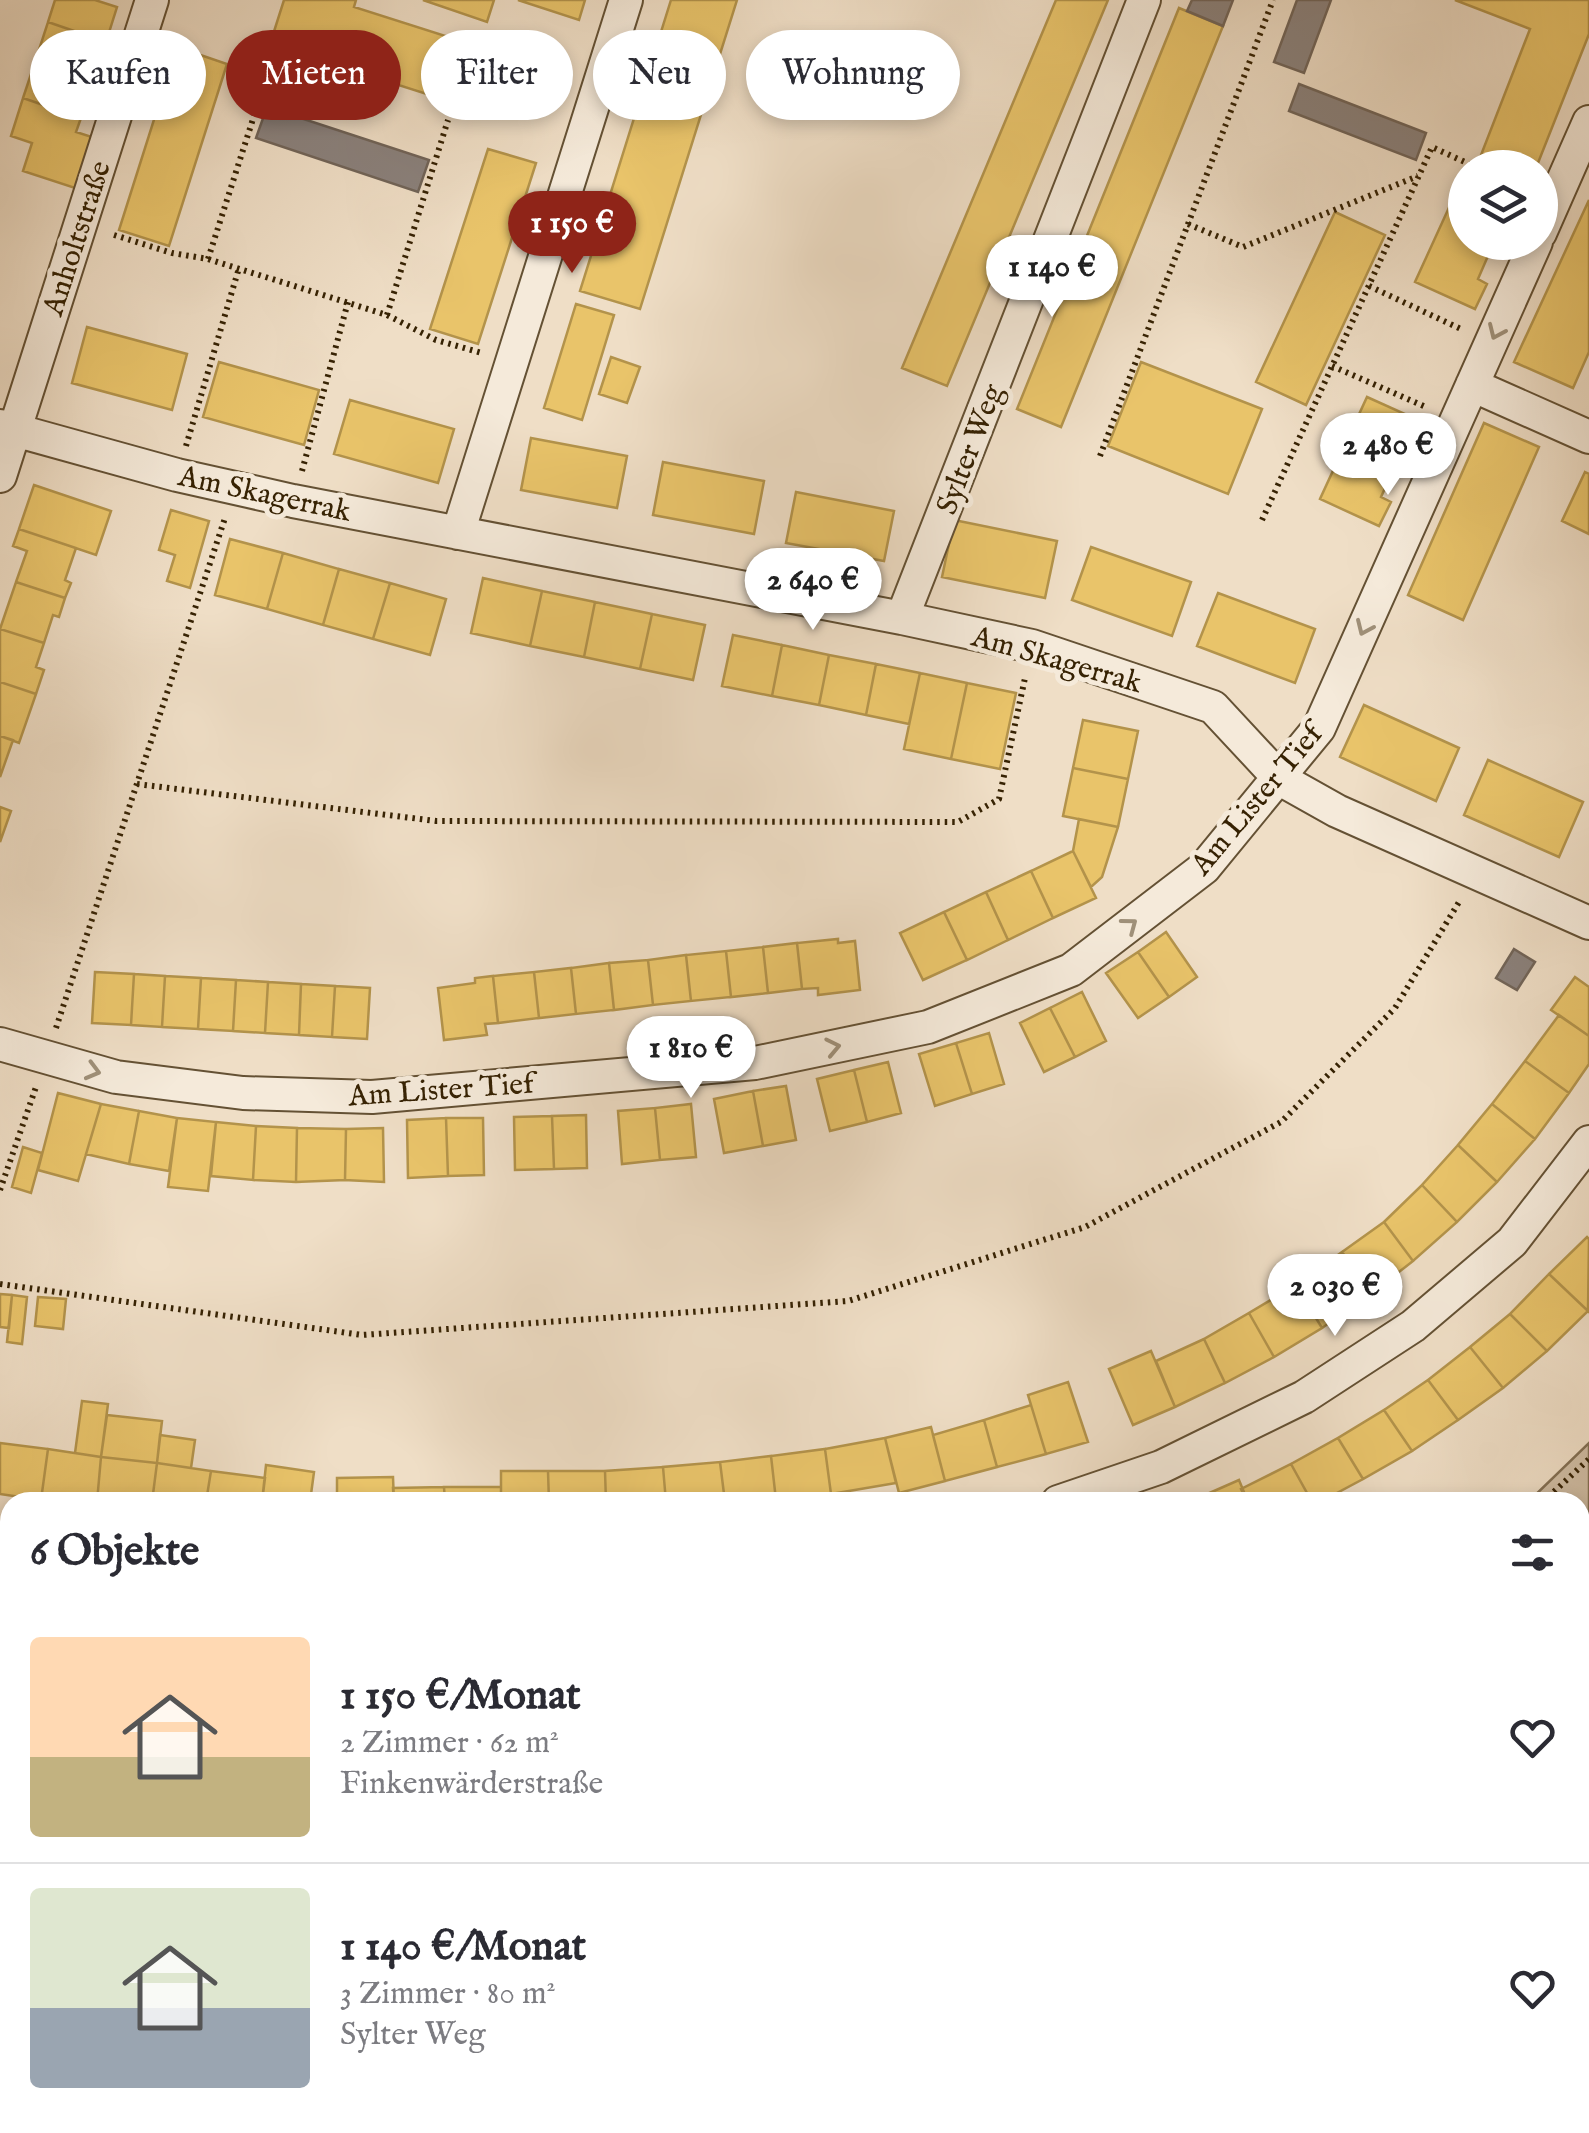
<!DOCTYPE html>
<html lang="de">
<head>
<meta charset="utf-8">
<style>
  body { margin:0; font-family:"IM FELL English",serif; background:#f2f2f3; color:#2b2b33; height:100vh; display:flex; flex-direction:column; font-size:38px; white-space:nowrap }
  * { box-sizing:border-box; margin:0 }
  p { font-size:32px; color:#7c7c81 }
  .icon { flex:none; width:55px; height:55px; fill:none; stroke:currentColor; stroke-width:2; stroke-linecap:round; stroke-linejoin:round }
  .map { position:relative; flex:1; overflow:hidden }
  .panel { position:absolute; left:0px; top:1492px; width:1590px; height:642px; display:flex; flex-direction:column; background:#fff; border-radius:30px 30px 0 0; box-shadow:0 5px 15px #0003 }
  .panel>* { flex:none }
  .top-card { position:absolute; left:30px; top:30px; width:1000px; height:90px; display:flex; gap:20px }
  .buttons { position:absolute; left:1448px; top:150px; display:grid; gap:20px }
  .buttons a { display:grid; place-items:center; width:110px; height:110px; border-radius:50%; background:#fff; box-shadow:0 5px 15px #0003; font-size:50px }
  .price { position:absolute; translate:-50% -85px; padding:0 22px; border-radius:35px; background:#fff; color:#222; font-size:32px; line-height:65px; filter:drop-shadow(0 2px 5px #0008) }
  .price::after { content:''; position:absolute; left:50%; top:60px; width:30px; height:22px; margin-left:-15px; background:inherit; clip-path:polygon(0 0,100% 0,50% 100%) }
  .price.on { background:#8f2418; color:#fff }
  ul { padding:0; list-style:none }
  li { display:flex; align-items:center; gap:30px; height:250px; padding:0 30px }
  li+li { border-top:2px solid #e1e1e2 }
  li span { display:grid; place-items:center; flex:none; width:280px; height:200px; border-radius:10px; color:#555 }
  li>.icon { margin-inline-start:auto }
  span .icon { width:120px; height:120px; fill:#fffc; stroke-width:1 }
  li b { font-size:42px }
  h2 { display:flex; justify-content:space-between; align-items:center; height:120px; padding:0 30px; font-size:42px }
  .pill { padding:0 35px; border-radius:45px; background:#fff; box-shadow:0 5px 15px #0003; font-size:35px; line-height:90px }
  .pill.on { background:#8f2418; color:#fff }
  .map>svg:first-child { display:block }
</style>
</head>
<body>
<div class="map">
<svg width="1589" height="2133" viewBox="0 0 1589 2133">
  <rect width="100%" height="100%" fill="#efdec6"/>
  <filter id="stains"><feTurbulence type="fractalNoise" baseFrequency=".002" numOctaves="4"/><feColorMatrix values="0 0 0 0 .2 0 0 0 0 .09 0 0 0 0 .02 0 0 0 .5 -.17"/></filter>
  <radialGradient id="worn" r=".72"><stop offset=".6" stop-color="#630" stop-opacity="0"/><stop offset="1" stop-color="#630" stop-opacity=".3"/></radialGradient>
  <path fill="#d0bea5" stroke="#837054" stroke-width="2.5" d="M1589,1443V1749L1580,1738V1502H1528Z
    M1589,1815V1883L1580,1881V1860Z
    M0,1861L10,1864V2125H444L443,2133H0Z"/>
  <path fill="#e9c46a" stroke="#b3934b" stroke-width="2.5" d="M55,0H95L117,7L106,42L48,22Z
    M284,0H356L354,7L480,47L461,105L270,44Z
    M423,0H494L487,22Z
    M518,0H585L579,20Z
    M671,0H737L640,309L580,291Z
    M1056,0H1108L947,386L902,368Z
    M1455,0H1589V34L1536,168H1514L1481,155L1530,29Z
    M1179,8L1223,26L1061,427L1017,409Z
    M48,22L106,42L93,78L36,59Z
    M177,47L227,64L169,246L119,230Z
    M36,59L93,78L81,118L23,98Z
    M23,98L81,118L76,132L95,138L78,189L23,171L32,143L11,136Z
    M488,149L536,163L478,344L430,329Z
    M1462,179L1465,181V242H1494L1478,279L1487,284L1475,309L1415,282Z
    M1589,200V352L1573,388L1514,362Z
    M1335,212L1385,235L1306,405L1256,382Z
    M576,304L614,315L582,420L544,408Z
    M87,327L187,354L172,410L72,383Z
    M611,357L640,367L627,403L599,394Z
    M219,362L319,390L304,445L203,417Z
    M1141,362L1262,409L1228,494L1108,446Z
    M1367,397L1425,423L1413,448L1405,445L1381,497L1391,502L1379,526L1320,499Z
    M350,400L454,429L438,483L334,454Z
    M1484,423L1539,447L1463,620L1408,595Z
    M531,438L627,456L617,508L521,490Z
    M663,462L764,481L754,534L653,515Z
    M1585,472L1589,474V534L1562,521Z
    M34,485L111,511L96,555L19,529Z
    M796,492L894,511L884,561L786,543Z
    M171,510L209,521L190,588L167,581L175,555L159,550Z
    M954,520L1057,541L1045,598L942,577Z
    M19,529L76,548L65,580L71,583L65,598L16,582L27,551L13,546Z
    M230,539L283,553L267,609L215,595Z
    M1091,547L1191,582L1172,636L1072,600Z
    M283,553L339,569L323,625L267,609Z
    M339,569L390,583L373,639L323,625Z
    M483,578L542,591L530,646L471,633Z
    M16,582L65,598L59,617L53,615L44,643L0,629Z
    M390,583L446,599L430,655L373,639Z
    M542,591L595,602L584,657L530,646Z
    M1218,593L1315,629L1295,683L1197,646Z
    M595,602L652,614L640,669L584,657Z
    M652,614L705,625L693,680L640,669Z
    M0,629L44,643L36,667L44,670L36,694L0,682Z
    M733,635L782,645L772,696L722,686Z
    M782,645L829,655L819,705L772,696Z
    M829,655L876,664L866,715L819,705Z
    M876,664L920,673L909,724L866,715Z
    M920,673L967,683L951,759L904,749Z
    M0,682L36,694L19,743L0,736Z
    M967,683L1016,693L1000,769L951,759Z
    M1364,705L1459,748L1436,801L1340,757Z
    M1083,720L1138,731L1128,779L1073,768Z
    M0,736L13,740L0,777Z
    M1488,760L1583,802L1559,857L1464,815Z
    M1073,768L1128,779L1118,827L1063,816Z
    M0,807L11,811L0,842Z
    M1079,819L1118,827L1102,877L1091,887L1073,851Z
    M1073,851L1096,898L1053,918L1031,871Z
    M1031,871L1053,918L1008,940L986,892Z
    M986,892L1008,940L967,960L944,912Z
    M944,912L967,960L923,980L900,933Z
    M1166,932L1197,977L1169,997L1138,952Z
    M838,939V943L855,941L860,990L818,995V988L802,989L797,943Z
    M797,943L802,989L768,993L763,947Z
    M763,947L768,993L731,997L726,951Z
    M726,951L731,997L691,1001L686,955Z
    M1138,952L1169,997L1138,1018L1106,973Z
    M686,955L691,1001L653,1005L648,960Z
    M648,960L653,1005L614,1010L609,963Z
    M609,963L614,1010L576,1014L571,968Z
    M571,968L576,1014L539,1018L534,972Z
    M95,972L134,974L131,1025L92,1023Z
    M534,972L539,1018L498,1023L493,976Z
    M134,974L165,976L162,1027L131,1025Z
    M165,976L201,978L198,1029L162,1027Z
    M493,976L498,1023L485,1024L487,1035L444,1040L438,988L475,983V978Z
    M1575,977L1589,987V1036L1551,1010Z
    M201,978L236,980L233,1031L198,1029Z
    M236,980L268,982L265,1033L233,1031Z
    M268,982L301,984L299,1035L265,1033Z
    M301,984L335,986L332,1037L299,1035Z
    M335,986L370,988L367,1039L332,1037Z
    M1082,992L1106,1041L1075,1057L1050,1008Z
    M1050,1008L1075,1057L1044,1072L1020,1023Z
    M1559,1015L1589,1036V1064L1569,1093L1525,1061Z
    M989,1033L1004,1084L972,1094L956,1043Z
    M956,1043L972,1094L935,1106L919,1054Z
    M1525,1061L1569,1093L1535,1139L1492,1104Z
    M888,1062L901,1113L867,1122L854,1070Z
    M854,1070L867,1122L830,1131L817,1079Z
    M786,1086L796,1140L763,1146L753,1091Z
    M753,1091L763,1146L724,1153L714,1099Z
    M58,1093L101,1104L78,1181L38,1170Z
    M101,1104L139,1111L129,1164L86,1154Z
    M691,1104L696,1157L660,1160L655,1108Z
    M1492,1104L1535,1139L1497,1182L1458,1145Z
    M655,1108L660,1160L622,1164L618,1111Z
    M139,1111L177,1118L169,1171L129,1164Z
    M586,1115L587,1168L554,1169L552,1116Z
    M552,1116L554,1169L515,1170L514,1117Z
    M177,1118L216,1122L208,1191L168,1187Z
    M446,1118L448,1176L408,1178L407,1120Z
    M446,1118H483L484,1175L448,1176Z
    M216,1122L256,1126L253,1180L211,1176Z
    M256,1126L297,1128L296,1182L253,1180Z
    M297,1128L346,1129L345,1180L296,1182Z
    M383,1128L384,1182L345,1180L346,1129Z
    M1458,1145L1497,1182L1457,1222L1422,1185Z
    M23,1147L42,1153L31,1193L12,1187Z
    M1422,1185L1457,1222L1413,1261L1384,1222Z
    M1384,1222L1413,1261L1372,1293L1342,1252Z
    M1587,1237L1589,1239L1588,1311L1549,1274Z
    M1342,1252L1372,1293L1322,1328L1296,1285Z
    M1549,1274L1588,1311L1547,1351L1510,1314Z
    M1296,1285L1322,1328L1274,1357L1249,1313Z
    M0,1294L12,1295L9,1328L0,1327Z
    M12,1295L27,1297L22,1344L7,1342Z
    M38,1297L66,1299L63,1329L35,1326Z
    M1249,1313L1274,1357L1225,1383L1204,1339Z
    M1510,1314L1547,1351L1503,1388L1470,1347Z
    M1204,1339L1225,1383L1175,1407L1156,1361Z
    M1470,1347L1503,1388L1458,1420L1428,1380Z
    M1151,1351L1175,1407L1133,1425L1109,1369Z
    M1428,1380L1458,1420L1412,1451L1384,1410Z
    M1068,1382L1088,1442L1046,1454L1028,1395Z
    M82,1401L108,1404L101,1457L75,1453Z
    M1031,1405L1046,1454L997,1467L984,1420Z
    M1384,1410L1412,1451L1363,1479L1338,1438Z
    M107,1415L162,1421L157,1463L101,1457Z
    M984,1420L997,1467L945,1481L933,1435Z
    M931,1427L945,1481L899,1493L885,1438Z
    M160,1435L195,1440L191,1468L157,1463Z
    M885,1438L896,1483L831,1494L825,1449Z
    M1338,1438L1363,1479L1320,1502H1312L1291,1464Z
    M0,1443L48,1449L41,1500L0,1494Z
    M48,1449L101,1457L97,1502L41,1500Z
    M825,1449L831,1494L776,1500L771,1456Z
    M771,1456L776,1500L725,1502L720,1462Z
    M101,1457L157,1463L152,1502H97Z
    M720,1462L725,1502H666L663,1467Z
    M157,1463L211,1471L206,1502H152Z
    M1291,1464L1312,1502H1248L1241,1489Z
    M266,1465L314,1472L310,1502H262Z
    M663,1467L666,1502H606L605,1471Z
    M211,1471L265,1478L262,1502H206Z
    M501,1471H548L549,1502H501Z
    M548,1471H605L606,1502H549Z
    M393,1477L394,1502H337V1478Z
    M1239,1480L1248,1502H1189Z
    M444,1487L445,1502H394L393,1488Z
    M444,1487H501V1502H445Z
    M0,1602L10,1604V1667L0,1664Z
    M1580,2078H1589V2133H1576V2125H1580Z
    M657,2125H733L735,2133H659Z
    M813,2125H909L911,2133H815Z
    M1277,2125H1341L1344,2133H1279Z
    M1437,2125H1511V2133H1436Z"/>
  <path fill="#8a817c" stroke="#716458" stroke-width="2.5" d="M1192,0H1233L1223,26L1187,11Z
    M1297,0H1331L1304,73L1274,62Z
    M1299,84L1426,133L1416,160L1289,111Z
    M267,107L429,160L418,192L256,138Z
    M1514,949L1535,962L1517,990L1496,978Z
    M1585,1902H1589V2078H1580V1931Z
    M733,2125H753L755,2133H735Z"/>
  <g fill="none" stroke-linecap="round" stroke-linejoin="round">
    <g stroke="#645134" stroke-width="36">
      <path id="street" d="M1540,233L1589,122
        M1472,385L1589,437
        M0,426L177,475L293,501L902,618L1032,646L1213,707L1280,779L1337,811L1589,923
        M0,476L152,0
        M458,533L626,0
        M902,618L1144,0
        M0,1044L116,1077L243,1093L372,1097L755,1063L928,1027L1071,970L1204,868L1319,728L1536,242
        M1058,1502L1161,1467L1304,1397L1413,1326L1512,1242L1589,1142
        M0,1560L10,1562
        M1076,2133L1106,2125"/>
    </g>
    <path stroke="#362203" stroke-width="6" stroke-dasharray="2.5 5" stroke-linecap="butt" d="M1188,224L1243,247L1418,176
      M114,235L172,253L208,259L387,315L436,340L482,353
      M208,259L271,63
      M1369,286L1463,330
      M387,315L448,120
      M1332,366L1428,408
      M186,446L239,268
      M1100,456L1273,0
      M302,471L348,302
      M1262,520L1432,147L1478,168
      M137,784L436,821L958,822L999,799L1025,678
      M56,1028L225,518
      M0,1190L36,1087
      M0,1284L362,1335L848,1301L1085,1227L1281,1122L1395,1008L1459,902
      M1543,1502L1589,1459
      M1580,1672L1589,1665
      M0,1865L10,1869
      M0,1930L10,1933
      M0,2099L10,2103
      M55,2125L72,2133
      M473,2133V2125"/>
    <use href="#street" stroke="#f5eada" stroke-width="32"/>
  </g>
  <defs><path id="oneway-chevron" d="M-2-3.5L2.5 0L-2 3.5" fill="none" stroke-width="1.6" stroke-linecap="round" stroke-linejoin="round" transform="scale(2.5)"/></defs>
  <g stroke="#9f9079">
    <use href="#oneway-chevron" transform="translate(1496 332) rotate(114)"/>
    <use href="#oneway-chevron" transform="translate(1364 628) rotate(114)"/>
    <use href="#oneway-chevron" transform="translate(1130 925) rotate(-37)"/>
    <use href="#oneway-chevron" transform="translate(833 1047) rotate(-12)"/>
    <use href="#oneway-chevron" transform="translate(93 1071) rotate(15)"/>
  </g>
  <g text-anchor="middle" stroke-width="10" stroke-linejoin="round" paint-order="stroke">
    <g font-size="30" fill="#362203" stroke="#f5eada">
      <text transform="translate(76 238) rotate(-72)" y="10">Anholtstraße</text>
      <text transform="translate(969 449) rotate(-69)" y="10">Sylter Weg</text>
      <text transform="translate(265 493) rotate(12)" y="10">Am Skagerrak</text>
      <text transform="translate(1057 659) rotate(16)" y="10">Am Skagerrak</text>
      <text transform="translate(1256 799) rotate(-50)" y="10">Am Lister Tief</text>
      <text transform="translate(441 1089) rotate(-4)" y="10">Am Lister Tief</text>
    </g>
  </g>
  <rect width="100%" height="100%" filter="url(#stains)"/>
  <rect width="100%" height="100%" fill="url(#worn)"/>
</svg>
<div class="buttons">
<a><svg class="icon" aria-label="layers" viewBox="0 0 24 24"><path d="M12 4l9 5-9 5-9-5zM3 14l9 5 9-5"/></svg></a>
</div>
<b class="price on" style="left:572px;top:276px">1 150 €</b>
<b class="price" style="left:1052px;top:320px">1 140 €</b>
<b class="price" style="left:1388px;top:498px">2 480 €</b>
<b class="price" style="left:813px;top:633px">2 640 €</b>
<b class="price" style="left:691px;top:1101px">1 810 €</b>
<b class="price" style="left:1335px;top:1339px">2 030 €</b>
<div class="top-card">
<a class="pill">Kaufen</a>
<a class="pill on">Mieten</a>
<a class="pill">Filter</a>
<a class="pill">Neu</a>
<a class="pill">Wohnung</a>
</div>
<section class="panel">
<h2>6 Objekte<svg class="icon" aria-label="filters" viewBox="0 0 24 24"><path d="M4 7h16M4 17h16"/><circle cx="9" cy="7" r="2"/><circle cx="15" cy="17" r="2"/></svg></h2>
<ul>
<li><span style="background:linear-gradient(#ffd9b3 60%,#c2b280 0)"><svg class="icon" aria-label="home" viewBox="0 0 24 24"><path d="M3 11l9-7 9 7M6 9v11h12V9"/></svg></span><div><b>1 150 €/Monat</b><p>2 Zimmer · 62 m²</p><p>Finkenwärderstraße</p></div><svg class="icon" aria-label="heart" viewBox="0 0 24 24"><path d="M12 20l-8-8c-3-5 5-10 8-4 3-6 11-1 8 4z"/></svg></li>
<li><span style="background:linear-gradient(#dfe7d0 60%,#9aa5b1 0)"><svg class="icon" aria-label="home" viewBox="0 0 24 24"><path d="M3 11l9-7 9 7M6 9v11h12V9"/></svg></span><div><b>1 140 €/Monat</b><p>3 Zimmer · 80 m²</p><p>Sylter Weg</p></div><svg class="icon" aria-label="heart" viewBox="0 0 24 24"><path d="M12 20l-8-8c-3-5 5-10 8-4 3-6 11-1 8 4z"/></svg></li>
</ul>
</section>
</div>
</body>
</html>
